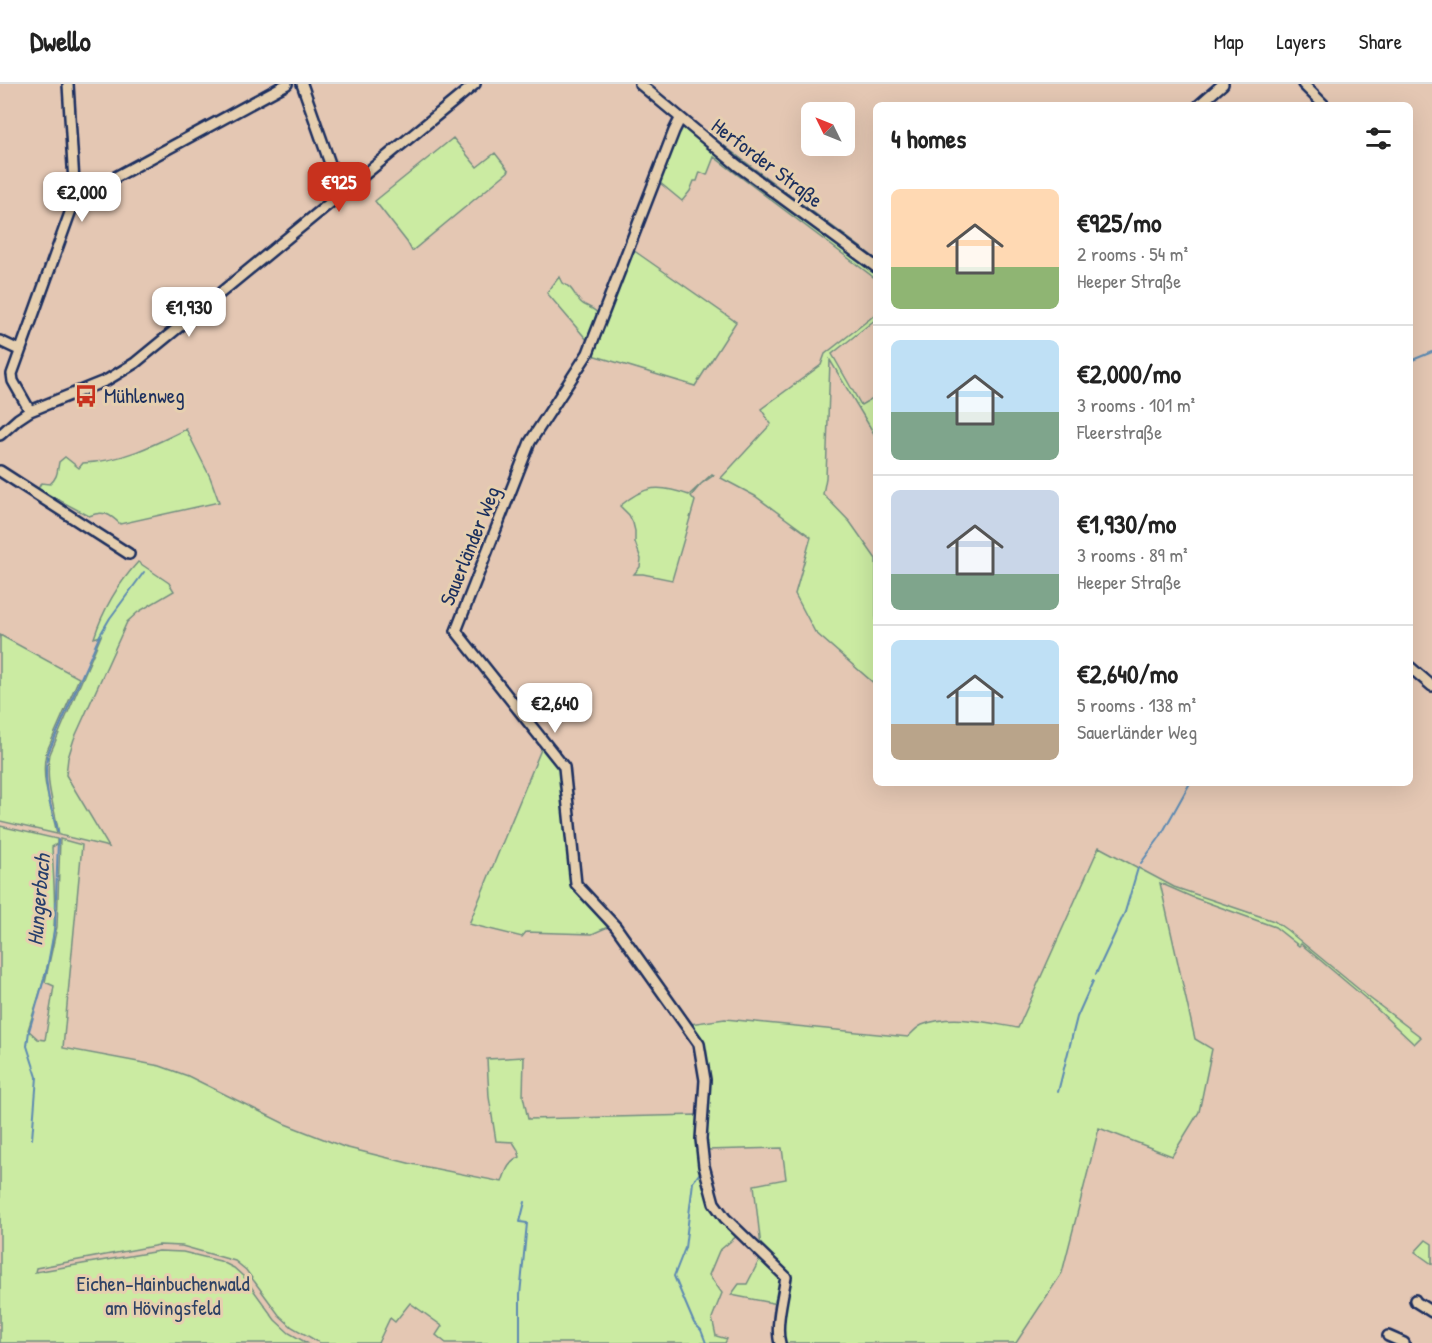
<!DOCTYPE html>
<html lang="en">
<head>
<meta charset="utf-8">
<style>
  body { margin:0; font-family:"Patrick Hand",sans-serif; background:#f6f6f6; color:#222; height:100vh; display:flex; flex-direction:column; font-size:22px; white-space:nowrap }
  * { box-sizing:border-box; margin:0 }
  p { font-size:20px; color:#767676 }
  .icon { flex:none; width:33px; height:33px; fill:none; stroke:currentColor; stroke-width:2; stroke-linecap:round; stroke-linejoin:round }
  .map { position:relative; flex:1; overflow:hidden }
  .panel { position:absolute; left:873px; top:18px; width:540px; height:684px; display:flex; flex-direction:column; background:#fff; border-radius:9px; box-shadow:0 6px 24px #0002 }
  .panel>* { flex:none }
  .needle { width:39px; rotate:313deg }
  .tools { position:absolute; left:801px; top:18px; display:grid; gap:12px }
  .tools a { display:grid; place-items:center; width:54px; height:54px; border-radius:9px; background:#fff; box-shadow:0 6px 24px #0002; font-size:30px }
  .price { position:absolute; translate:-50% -51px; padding:0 14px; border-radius:12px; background:#fff; color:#222; font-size:20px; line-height:39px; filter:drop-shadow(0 2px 3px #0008) }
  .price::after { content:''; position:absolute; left:50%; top:36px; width:18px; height:14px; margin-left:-9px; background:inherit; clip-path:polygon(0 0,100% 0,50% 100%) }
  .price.active { background:#c8321e; color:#fff }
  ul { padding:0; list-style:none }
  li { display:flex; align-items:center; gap:18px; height:150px; padding:0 18px }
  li+li { border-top:2px solid #e0e0e0 }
  li span { display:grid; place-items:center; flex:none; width:168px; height:120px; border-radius:9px; color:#555 }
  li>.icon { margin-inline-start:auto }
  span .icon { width:72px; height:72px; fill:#fffc; stroke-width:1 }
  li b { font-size:26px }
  h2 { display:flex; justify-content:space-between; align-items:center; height:72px; padding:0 18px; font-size:26px }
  header { display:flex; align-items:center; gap:36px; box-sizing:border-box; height:84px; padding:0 30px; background:#fff; border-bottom:2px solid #e0e0e0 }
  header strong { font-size:28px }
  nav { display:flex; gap:33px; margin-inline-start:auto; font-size:21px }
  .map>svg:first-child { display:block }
</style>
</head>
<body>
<header>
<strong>Dwello</strong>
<nav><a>Map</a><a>Layers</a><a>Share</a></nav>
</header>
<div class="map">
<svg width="1432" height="1259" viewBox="0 0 1432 1259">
  <rect width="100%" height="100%" fill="#e4c7b3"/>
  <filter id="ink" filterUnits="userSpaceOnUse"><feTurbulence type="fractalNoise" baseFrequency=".0167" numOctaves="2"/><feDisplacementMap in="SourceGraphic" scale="12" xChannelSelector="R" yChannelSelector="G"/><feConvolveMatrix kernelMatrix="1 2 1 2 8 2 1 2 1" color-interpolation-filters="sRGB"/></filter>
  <g filter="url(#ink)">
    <path fill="#cbeba2" stroke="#738d80" stroke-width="1.5" d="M687,37L698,41C756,88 817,130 876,175V179L779,108Z
      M681,44H685L739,87L876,188V195L714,73L707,91L700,88L697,97H694L690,107L682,117L659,98Z
      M453,54L477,83L495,69L509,87L412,167L407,158L375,117Z
      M633,166L736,238L695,302L592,271Z
      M559,193L562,199C574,203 574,213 583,220C590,224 594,224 599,231L588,257L547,209Z
      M876,230V235L832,270L861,321L876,312V353L830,276L826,394L823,410L850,438L876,475V601L815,548L795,510L811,453L755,412L721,394L771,340L761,325L821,281L825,270Z
      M186,345L210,393L219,418L120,440C110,430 103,426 89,432L38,405L41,399L50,400C58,393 57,388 59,378L65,373L79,384L83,379C120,378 154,361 186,345Z
      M712,390L714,391L701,400L691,412L695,417L672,496L643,490H634L640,483L641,475L635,458V447L633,439L629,431L620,422C645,401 659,400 689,411Z
      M138,478L169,499L174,507L138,528L127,538L74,655L68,674L66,691L109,763L59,751C55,723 44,699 50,670L101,552L94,554C103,526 119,499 138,478Z
      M0,551L79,594L46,669C40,697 52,723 57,750L0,737Z
      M542,663L560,684L572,800L575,807L608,843L592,850L526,848L522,853L469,840Z
      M0,742L57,755V760L52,763C53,789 56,815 54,842C52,877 38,913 28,946L38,955L45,956L54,902L45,898L57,843L60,755L82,761L63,964L160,982L188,992L285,1040L344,1063L412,1080L502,1098C506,1087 508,1078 520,1073L518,1066L513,1058L496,1057L489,1013L487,975L524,973L523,1012L528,1035L697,1031L696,1060L709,1121L738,1151L719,1167L709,1191L722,1209L712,1234L716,1252L727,1255L725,1259H446L436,1251L442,1242L410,1219L395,1238L390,1234L378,1259H320L292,1243L279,1231L246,1186L235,1177L182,1162L159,1161L36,1184L35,1188L159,1167L183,1168L220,1177L234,1184L244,1193L275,1236L289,1249L307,1259H0Z
      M1099,763L1174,803L1274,837L1287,846L1367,912L1421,953L1414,960L1364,913L1301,860L1299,862L1275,843L1192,813L1160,799L1195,955L1212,965L1199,1028L1172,1072L1099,1044L1062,1189L1016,1259H784C777,1238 789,1212 791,1191L761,1163L754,1101L786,1095L782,1064L706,1066L709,1004L705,970L689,940L725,935L908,953C912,949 917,943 922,941C952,929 988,939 1018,944Z
      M1426,1156L1432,1160V1180L1415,1168Z
      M761,1173C780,1193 784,1191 778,1220L731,1211L739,1200H747Z"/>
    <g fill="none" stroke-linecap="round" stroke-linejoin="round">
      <path stroke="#5d8ab2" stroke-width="2" d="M1410,277L1432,268
        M58,747C50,722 42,696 48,669L100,551L110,534L144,488
        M1141,779L1160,753L1190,699
        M1096,890L1125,828L1138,784
        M1058,1008L1077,933L1093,897
        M32,1055L37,993L27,962L29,947L47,885L55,842L58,756
        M699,1090L693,1098L685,1164L674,1192L694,1239L701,1246L706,1259
        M520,1259V1211L527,1139L520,1138L525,1118"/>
      <g stroke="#1b2f5e" stroke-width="14">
        <path id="minor" d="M302,0L333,88L344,107
          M640,0L737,81L876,183
          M1303,0L1324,21
          M1199,21L1223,0
          M680,35L674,47L588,269L530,358L456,547L564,683L576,800L616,843L699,960L705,996L701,1055L704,1082L714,1119L725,1134L786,1193C783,1211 775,1243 780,1259
          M75,115L287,0
          M0,257L19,266
          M30,327L13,297L12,290L75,115L68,0
          M0,351L18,335L30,327L107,296L135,279L475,0
          M0,387L129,470
          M1410,583L1432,602
          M1415,1216L1416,1218L1432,1228
          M1388,1252L1404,1259"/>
      </g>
      <use href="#minor" stroke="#e6cfaf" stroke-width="9"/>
    </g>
  </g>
  <defs>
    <g id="bus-bare" transform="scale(1.8)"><path d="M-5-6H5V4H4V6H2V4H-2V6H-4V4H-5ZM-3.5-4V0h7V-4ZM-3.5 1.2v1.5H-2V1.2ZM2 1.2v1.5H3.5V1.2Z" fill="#c8321e" stroke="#e6cfaf" stroke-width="2.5" paint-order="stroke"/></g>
  </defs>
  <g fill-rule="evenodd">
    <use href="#bus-bare" x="86" y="312"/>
  </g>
  <g text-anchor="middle" stroke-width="6" stroke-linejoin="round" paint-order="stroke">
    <g font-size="21" fill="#1b2f5e" stroke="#e6cfaf">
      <text transform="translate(767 79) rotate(37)" y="7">Herforder Straße</text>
      <text transform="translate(470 462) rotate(-68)" y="7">Sauerländer Weg</text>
    </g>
    <g font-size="21" fill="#1b2f5e" stroke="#e6cfaf" text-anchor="start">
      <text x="104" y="319">Mühlenweg</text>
    </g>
    <g font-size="21" fill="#2d4265" stroke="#e6cfaf">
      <text x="163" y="1207">Eichen-Hainbuchenwald<tspan x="163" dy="24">am Hövingsfeld</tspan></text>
    </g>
    <g font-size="22" font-style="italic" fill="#263e6c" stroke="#e6cfaf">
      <text transform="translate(38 816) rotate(-85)" y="8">Hungerbach</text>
    </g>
  </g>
</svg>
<div class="tools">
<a><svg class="needle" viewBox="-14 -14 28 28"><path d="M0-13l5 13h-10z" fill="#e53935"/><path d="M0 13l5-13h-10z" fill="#767676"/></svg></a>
</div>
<b class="price active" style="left:339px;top:129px">€925</b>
<b class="price" style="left:82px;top:139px">€2,000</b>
<b class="price" style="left:189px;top:254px">€1,930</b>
<b class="price" style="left:555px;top:650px">€2,640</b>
<section class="panel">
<h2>4 homes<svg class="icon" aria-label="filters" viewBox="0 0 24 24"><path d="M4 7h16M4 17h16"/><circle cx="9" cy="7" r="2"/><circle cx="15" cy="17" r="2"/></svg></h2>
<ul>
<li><span style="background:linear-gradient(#ffd9b3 65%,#8fb573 0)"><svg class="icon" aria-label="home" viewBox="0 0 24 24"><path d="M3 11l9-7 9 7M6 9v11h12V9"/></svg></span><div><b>€925/mo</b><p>2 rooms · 54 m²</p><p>Heeper Straße</p></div></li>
<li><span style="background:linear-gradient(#bfe0f5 60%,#7fa58c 0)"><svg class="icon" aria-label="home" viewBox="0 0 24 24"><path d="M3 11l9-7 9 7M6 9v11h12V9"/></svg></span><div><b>€2,000/mo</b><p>3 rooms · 101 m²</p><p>Fleerstraße</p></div></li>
<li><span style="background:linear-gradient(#c9d6e8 70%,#7fa58c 0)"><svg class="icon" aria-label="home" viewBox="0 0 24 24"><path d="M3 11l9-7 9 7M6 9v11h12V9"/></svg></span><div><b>€1,930/mo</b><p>3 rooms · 89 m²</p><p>Heeper Straße</p></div></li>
<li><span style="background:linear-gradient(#bfe0f5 70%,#b9a48a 0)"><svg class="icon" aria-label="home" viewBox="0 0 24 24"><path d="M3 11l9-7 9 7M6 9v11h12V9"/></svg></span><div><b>€2,640/mo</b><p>5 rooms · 138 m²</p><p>Sauerländer Weg</p></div></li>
</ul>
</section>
</div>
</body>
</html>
